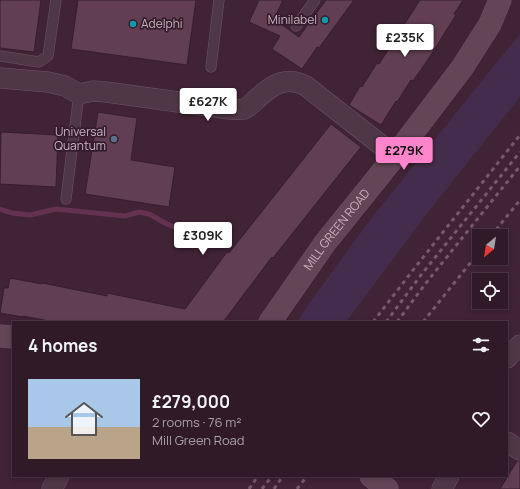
<!DOCTYPE html>
<html lang="en">
<head>
<meta charset="utf-8">
<style>
  body { margin:0; font-family:Manrope,sans-serif; background:#382330; color:#f1f3f6; height:100vh; display:flex; flex-direction:column; font-size:15px; white-space:nowrap }
  * { box-sizing:border-box; margin:0 }
  p { font-size:13px; color:#a8a1a8 }
  .icon { flex:none; width:22px; height:22px; fill:none; stroke:currentColor; stroke-width:2; stroke-linecap:round; stroke-linejoin:round }
  .map { position:relative; flex:1; overflow:hidden }
  .details { position:absolute; left:12px; top:321px; width:496px; height:156px; display:flex; flex-direction:column; background:#301a28; border-radius:0px; box-shadow:0 2px 6px #0003,0 0 0 1px #4b3845 }
  .details>* { flex:none }
  .needle { width:26px; rotate:210deg }
  .controls { position:absolute; left:472px; top:229px; display:grid; gap:8px }
  .controls a { display:grid; place-items:center; width:36px; height:36px; border-radius:0px; background:#301a28; box-shadow:0 2px 6px #0003,0 0 0 1px #4b3845; font-size:20px }
  .price { position:absolute; translate:-50% -34px; padding:0 9px; border-radius:4px; background:#fff; color:#222; font-size:13px; line-height:26px; filter:drop-shadow(0 1px 2px #0008) }
  .price::after { content:''; position:absolute; left:50%; top:24px; width:12px; height:9px; margin-left:-6px; background:inherit; clip-path:polygon(0 0,100% 0,50% 100%) }
  .price.active { background:#ff84cb; color:#111 }
  ul { padding:0; list-style:none }
  li { display:flex; align-items:center; gap:12px; height:100px; padding:0 16px }
  li span { display:grid; place-items:center; flex:none; width:112px; height:80px; border-radius:0px; color:#555 }
  li>.icon { margin-inline-start:auto }
  span .icon { width:48px; height:48px; fill:#fffc; stroke-width:1 }
  li b { font-size:17px }
  h2 { display:flex; justify-content:space-between; align-items:center; height:48px; padding:0 16px; font-size:17px }
  .map>svg:first-child { display:block }
</style>
</head>
<body>
<div class="map">
<svg width="520" height="489" viewBox="0 0 520 489">
  <rect width="100%" height="100%" fill="#402335"/>
  <path fill="#442d4c" d="M520,35V97L429,211L346,322H297L310,302L370,220L514,41Z"/>
  <g fill="none" stroke-linecap="round" stroke-linejoin="round">
    <path stroke="#643250" stroke-width="5" d="M0,209L12,213L30,215L56,209L125,216L139,212L149,214L167,224L204,239"/>
  </g>
  <path fill="#613e53" stroke="#371e2d" d="M0,0H41L34,52L0,48Z
    M78,0H196L187,65L71,49Z
    M259,0H283L274,19L299,37L326,0H354L319,48L317,47L302,69L272,49L280,36L249,22Z
    M420,0H463L454,14L456,15L429,58L413,81L411,80L397,102L396,101L381,125L349,105L360,86L362,87L377,63L379,64Z
    M98,112L137,118L131,160L175,167L169,207L85,194Z
    M331,124L361,147L273,258L272,257L223,322H54L23,316V317L0,313L4,288H8L10,278L42,284V283L107,296V293L185,309L227,252L229,253Z
    M1,132L58,135L56,187L0,184Z
    M517,461H520V489H500Z"/>
  <g fill="none" stroke-linecap="round" stroke-linejoin="round">
    <g stroke="#6e5564" stroke-width="11">
      <path id="lane" d="M296,26L315,0
        M0,56L39,62L48,56L56,0
        M211,67L219,0
        M66,199L79,94"/>
    </g>
    <g stroke="#6e5564" stroke-width="21">
      <path id="street" d="M0,78L48,82L65,86L79,94L93,91L106,92L229,109C234,109 239,110 244,109C250,107 254,101 259,97C273,84 287,76 306,86L395,156
        M507,358L520,345
        M507,442L520,450
        M52,489L59,476
        M442,489L449,476"/>
    </g>
    <g stroke="#6e5564" stroke-width="23">
      <g id="secondary">
        <path id="s1" d="M270,322L325,243L395,156L462,68L490,24L500,0"/>
        <path d="M0,336L13,337"/>
        <path d="M371,476L387,489"/>
      </g>
    </g>
    <use href="#lane" stroke="#503746" stroke-width="10"/>
    <use href="#street" stroke="#503746" stroke-width="20"/>
    <use href="#secondary" stroke="#634556" stroke-width="22"/>
    <path stroke="#77596b" stroke-width="3" stroke-dasharray="4 4" stroke-linecap="butt" d="M491,236L520,200
      M373,322L417,265L520,135
      M386,322L421,275L520,152
      M397,322L426,283L520,166
      M423,322L479,252
      M249,489L258,476
      M262,489L272,476
      M274,489L283,476
      M297,489L307,476"/>
  </g>
  <g fill="#0f9aa8" stroke="#351c2b" stroke-width="1.5">
    <circle cx="325" cy="20" r="4"/>
    <circle cx="133" cy="24" r="4"/>
  </g>
  <circle fill="#5c6f8a" stroke="#351c2b" stroke-width="1.5" cx="114" cy="139" r="4"/>
  <g text-anchor="middle" stroke-width="3.5" stroke-linejoin="round" paint-order="stroke">
    <g font-size="12" fill="#cbb3c1" stroke="#351c2b" text-anchor="end">
      <text x="317" y="24">Minilabel</text>
      <text x="141" y="28" text-anchor="start">Adelphi</text>
      <text x="106" y="136">Universal<tspan x="106" dy="14">Quantum</tspan></text>
    </g>
    <g font-size="12" fill="#cbb3c1" stroke="#351c2b">
      <text dy="4" stroke="none"><textPath href="#s1" startOffset="114">MILL GREEN ROAD</textPath></text>
    </g>
  </g>
</svg>
<div class="controls">
<a><svg class="needle" viewBox="-14 -14 28 28"><path d="M0-13l5 13h-10z" fill="#e53935"/><path d="M0 13l5-13h-10z" fill="#a8a1a8"/></svg></a>
<a><svg class="icon" aria-label="locate" viewBox="0 0 24 24"><circle cx="12" cy="12" r="6"/><path d="M12 2v4M12 18v4M2 12h4M18 12h4"/></svg></a>
</div>
<b class="price" style="left:405px;top:58px">£235K</b>
<b class="price" style="left:208px;top:122px">£627K</b>
<b class="price active" style="left:404px;top:171px">£279K</b>
<b class="price" style="left:203px;top:256px">£309K</b>
<section class="details">
<h2>4 homes<svg class="icon" aria-label="filters" viewBox="0 0 24 24"><path d="M4 7h16M4 17h16"/><circle cx="9" cy="7" r="2"/><circle cx="15" cy="17" r="2"/></svg></h2>
<ul>
<li><span style="background:linear-gradient(#a9c7e8 60%,#b9a48a 0)"><svg class="icon" aria-label="home" viewBox="0 0 24 24"><path d="M3 11l9-7 9 7M6 9v11h12V9"/></svg></span><div><b>£279,000</b><p>2 rooms · 76 m²</p><p>Mill Green Road</p></div><svg class="icon" aria-label="heart" viewBox="0 0 24 24"><path d="M12 20l-8-8c-3-5 5-10 8-4 3-6 11-1 8 4z"/></svg></li>
</ul>
</section>
</div>
</body>
</html>
